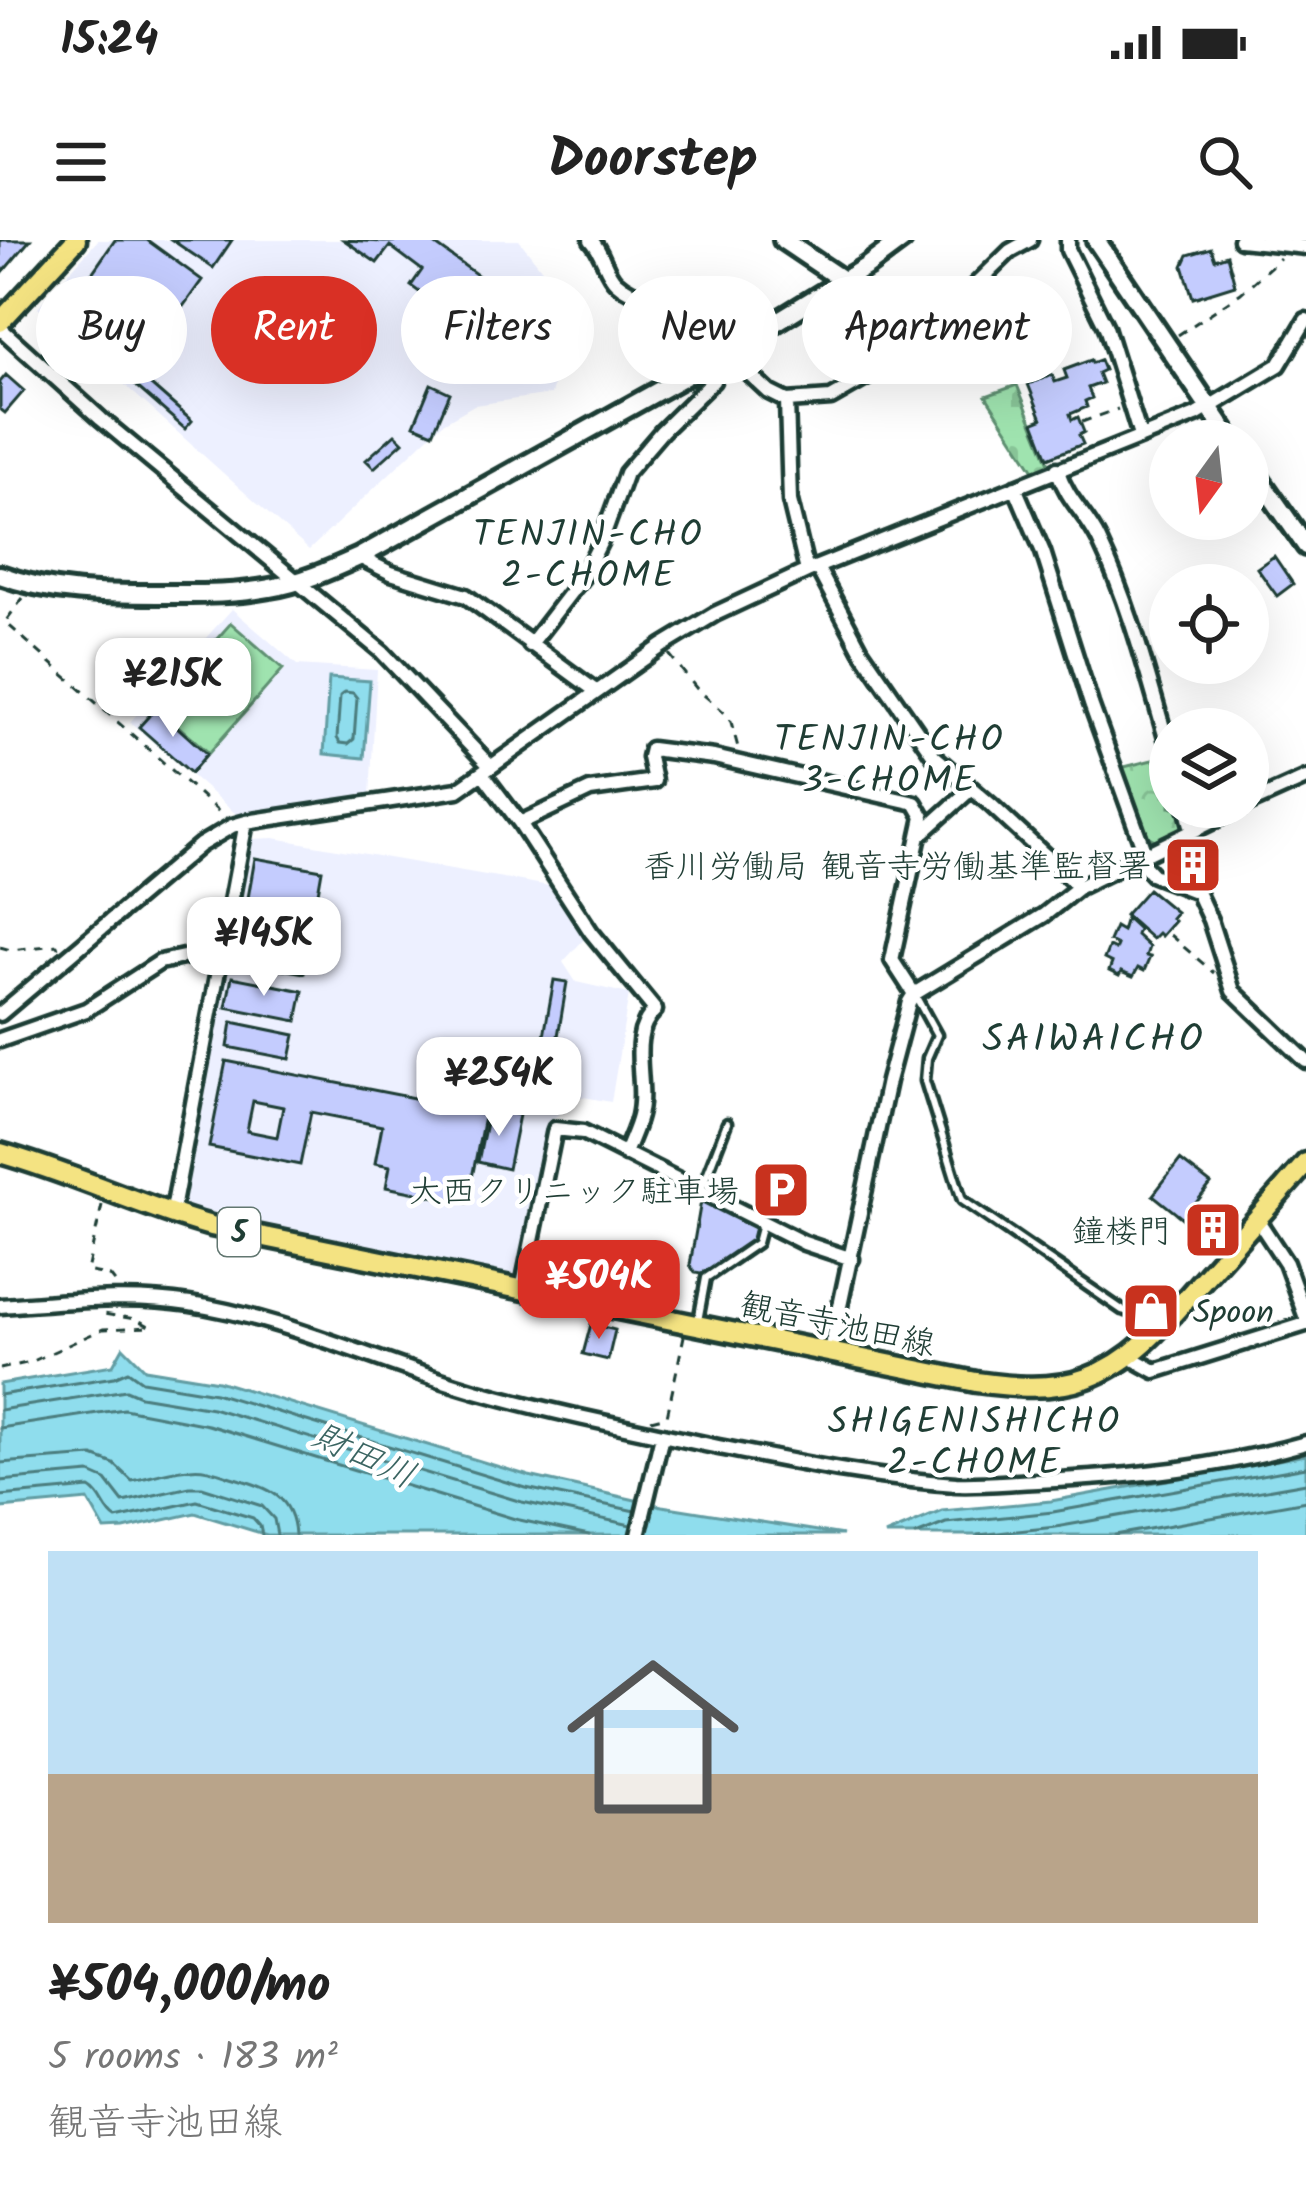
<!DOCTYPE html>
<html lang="en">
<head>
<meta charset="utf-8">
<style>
  body { margin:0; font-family:Kalam,"Klee One",sans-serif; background:#f6f6f6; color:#222; height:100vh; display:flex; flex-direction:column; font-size:45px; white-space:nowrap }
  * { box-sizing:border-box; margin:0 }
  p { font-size:39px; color:#767676 }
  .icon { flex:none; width:66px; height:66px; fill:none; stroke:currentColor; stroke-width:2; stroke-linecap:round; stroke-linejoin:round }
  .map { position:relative; height:1295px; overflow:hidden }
  .side { display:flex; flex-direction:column; background:#fff; flex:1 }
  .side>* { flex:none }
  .guide { position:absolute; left:36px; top:36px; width:1236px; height:108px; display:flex; gap:24px }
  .needle { width:78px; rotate:195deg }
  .fabs { position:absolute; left:1149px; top:180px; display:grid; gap:24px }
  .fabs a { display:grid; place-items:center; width:120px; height:120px; border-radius:50%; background:#fff; box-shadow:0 12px 48px #0002; font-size:60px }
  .price { position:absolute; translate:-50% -102px; padding:0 27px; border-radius:24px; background:#fff; color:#222; font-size:39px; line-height:78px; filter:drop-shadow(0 3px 6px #0008) }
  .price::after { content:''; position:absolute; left:50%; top:72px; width:36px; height:27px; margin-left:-18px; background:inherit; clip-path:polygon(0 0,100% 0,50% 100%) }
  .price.current { background:#d93025; color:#fff }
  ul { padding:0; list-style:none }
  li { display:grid; align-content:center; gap:24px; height:636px; padding:0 48px }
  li+li { border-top:3px solid #e0e0e0 }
  li span { display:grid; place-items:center; height:372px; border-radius:0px; color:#555 }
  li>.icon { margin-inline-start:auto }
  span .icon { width:216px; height:216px; fill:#fffc; stroke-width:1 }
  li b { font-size:51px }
  .tag { padding:0 42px; border-radius:54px; background:#fff; box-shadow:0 12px 48px #0002; font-size:42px; line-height:108px }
  .tag.current { background:#d93025; color:#fff }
  .status { display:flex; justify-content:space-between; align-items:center; height:84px; padding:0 60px; background:#fff; direction:ltr }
  .status svg { height:33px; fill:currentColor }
  header { display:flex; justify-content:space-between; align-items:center; height:156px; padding:0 48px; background:#fff; font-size:54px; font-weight:700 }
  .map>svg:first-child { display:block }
</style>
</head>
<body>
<div class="status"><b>15:24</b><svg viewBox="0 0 49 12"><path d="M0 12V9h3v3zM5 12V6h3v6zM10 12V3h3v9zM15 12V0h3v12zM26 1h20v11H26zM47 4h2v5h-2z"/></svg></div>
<header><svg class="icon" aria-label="menu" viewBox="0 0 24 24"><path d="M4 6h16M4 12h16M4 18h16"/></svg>Doorstep<svg class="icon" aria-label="search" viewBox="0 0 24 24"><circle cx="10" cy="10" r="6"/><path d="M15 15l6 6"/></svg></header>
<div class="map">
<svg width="1306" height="1295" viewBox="0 0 1306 1295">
  <defs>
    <pattern id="cemetery-stones" width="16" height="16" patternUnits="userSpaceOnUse" patternTransform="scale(3)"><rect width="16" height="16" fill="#9fe3af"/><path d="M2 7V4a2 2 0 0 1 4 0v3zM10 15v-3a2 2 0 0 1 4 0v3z" fill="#88c497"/></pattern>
    <pattern id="park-crowns" width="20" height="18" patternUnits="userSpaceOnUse" patternTransform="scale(3)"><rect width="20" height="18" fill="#9fe3af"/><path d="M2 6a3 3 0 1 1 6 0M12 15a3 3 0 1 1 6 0" fill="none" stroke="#88c497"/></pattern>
  </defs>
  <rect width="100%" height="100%" fill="#fff"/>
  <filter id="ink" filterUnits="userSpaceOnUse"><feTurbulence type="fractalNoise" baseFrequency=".00833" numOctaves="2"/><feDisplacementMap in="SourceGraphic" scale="24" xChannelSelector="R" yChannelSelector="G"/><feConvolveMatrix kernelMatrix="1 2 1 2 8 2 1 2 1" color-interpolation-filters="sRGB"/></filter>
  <g filter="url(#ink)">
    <path fill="#edf0ff" d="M98,0H519L577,74L561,115L551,154L474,165L443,183L309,310L38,67Z
      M232,369L297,425L377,430L370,556L236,574L130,482Z
      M274,598L555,647L586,697L563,722L576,742L629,754L611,862L562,853L558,875L553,878L520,1040L181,971L241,614L251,599Z"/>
    <path fill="url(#cemetery-stones)" stroke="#5f9072" stroke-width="3" d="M1017,145L1050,226L1035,232L986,156Z"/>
    <path fill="url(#park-crowns)" stroke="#5f9072" stroke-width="3" d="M1164,517L1170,537V567H1179L1184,585L1182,591L1159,602L1147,596L1120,528Z"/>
    <path fill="#9fe3af" stroke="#5f9072" stroke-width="3" d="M231,383L283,429L209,513L156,467Z"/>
    <path fill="#8fdded" stroke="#629da3" stroke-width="3" d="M83,41L132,76L108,109L59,74Z
      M329,438L370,441L364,518L324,514Z
      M123,1107L145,1129L218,1141L529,1236L662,1266L843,1295H267L195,1273L124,1289L105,1290L88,1260L0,1268V1144L113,1125Z
      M1306,1215V1295H885L942,1271L1051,1261Z"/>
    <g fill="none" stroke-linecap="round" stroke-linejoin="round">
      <path stroke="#4c7d7e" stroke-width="3" d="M345,452L353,453L357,458L354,499L348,504L340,503L337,498L340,456Z
        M0,1155L114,1137L128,1131L142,1141L215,1153L526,1248L635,1271
        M0,1170L126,1150L140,1156L212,1168L522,1262L631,1285
        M0,1188L124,1169L208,1185L515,1279L589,1295
        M0,1223L93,1216L114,1224L132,1241C151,1237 171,1230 190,1229C203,1227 216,1232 228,1236C263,1247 293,1252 295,1295
        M0,1241L90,1233L106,1240L123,1262L190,1247H202L262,1266L274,1279L277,1295
        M0,1256L90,1248C103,1255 104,1272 116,1279L197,1261L253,1278L260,1286L262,1295
        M916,1295L946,1283L1053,1272L1306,1227
        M978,1295L1056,1287L1306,1243
        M1115,1295L1306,1261"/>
    </g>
    <path fill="#c4ccfe" stroke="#1f3d34" stroke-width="3" fill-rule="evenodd" d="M0,0H30L2,33L0,31Z
      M115,0H147L202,40L164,93L88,39Z
      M172,0H232L213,28Z
      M344,0L384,2L429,0L491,45L463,84L411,46L422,30L390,6L377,23Z
      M1211,8L1215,19L1227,15L1235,45L1193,58L1183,26L1188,15Z
      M518,64L543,82L503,139L477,121Z
      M1091,120L1092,123L1100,120L1104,130L1098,133L1102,143L1088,148L1092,158L1085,161L1087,167L1070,174L1072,180L1078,177L1084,192L1079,195L1083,204L1048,218L1034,182L1042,179L1028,144L1052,135L1055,142L1067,138L1064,130Z
      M6,135L24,151L5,173L0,169V142Z
      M143,138L192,181L185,189L136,146Z
      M431,144L450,153L433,193L414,185Z
      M395,194L403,202L374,228L366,220Z
      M1274,316L1293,344L1277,356L1257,328Z
      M156,468L207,514L191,533L139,487Z
      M1201,608L1211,631L1184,643L1174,620Z
      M255,618L322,630L304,733L237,721Z
      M1148,649L1176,672L1171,678L1174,681L1161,696L1158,693L1152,699L1125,675Z
      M1126,678L1138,689L1136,695L1149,707L1146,716L1150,717L1144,731L1138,728L1133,737L1121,732L1119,736L1109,731L1112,723L1104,719L1109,707L1115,710L1117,705L1109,701L1115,687L1122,691Z
      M232,737L303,751L297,781L226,767Z
      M554,740L567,742L553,826L539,824Z
      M232,782L295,795L290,819L228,807Z
      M226,821L485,872L467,963L386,947L390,926L375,923L382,886L311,872L300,925L209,907ZM253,861L283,867L277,897L247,891Z
      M489,868L519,875L508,929L478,922Z
      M1180,920L1211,944L1195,964L1199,967L1194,973L1190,970L1183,979L1153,955Z
      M701,961L755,988L752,1003L706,1035L695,1033L690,1025Z
      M591,1084L615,1090L608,1120L583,1114Z"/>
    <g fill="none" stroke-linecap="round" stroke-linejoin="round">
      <g stroke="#1f3d34" stroke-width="15">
        <path id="lane" d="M916,757L937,795L927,818L925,841L962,960L1122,1070L1141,1075L1156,1086
          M701,950L727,883
          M698,1081L706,1038L757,1003L762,984"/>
      </g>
      <g stroke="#1f3d34" stroke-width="21">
        <path id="street" d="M591,0C603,12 605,32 616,42C631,56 651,58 669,68C689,78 701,102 714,120
          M1068,0V10L1106,87L1140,196
          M1240,0L1306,7
          M0,88L101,179L382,412L490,526
          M787,161L790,261L807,331
          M1057,229C1068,262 1086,273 1099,300C1131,367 1149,441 1170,512
          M1015,247L1043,312L1091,464L1145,613
          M359,317L391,333L466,356L597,452
          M817,327L861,410L934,516L991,565L1079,647
          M530,405L584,335L602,299L626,233L662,191L713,141L726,112L769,152L787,161L831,158L901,118L1010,11L1030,0
          M483,534L520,583L591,692L655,770C626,797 648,841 639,876C636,889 629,902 625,914
          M1248,564L1306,538
          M1186,567L1192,589
          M520,583L590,550L654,541L649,517L651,509L714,517L915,563L923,577L892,720L914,754
          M920,595L971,549
          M1137,618L1153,635L1197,652L1210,680L1233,751L1306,821
          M0,774L200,605L232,586L246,582L458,550L662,406L715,374L807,331L1196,175L1279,125L1306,80
          M0,800L86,770L160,722L220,709
          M172,975L246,582
          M1257,979L1286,1023L1306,1078
          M522,1050L555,889L583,892L804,1003L852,1019
          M0,1066C63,1062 128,1054 190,1064C289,1079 380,1124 476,1151C554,1173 635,1189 714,1206C795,1222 874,1239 956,1244C983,1245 1010,1242 1037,1241C1128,1237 1219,1228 1306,1203
          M830,1113L888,841L909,762L914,754L1044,675L1079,647L1242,567
          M1128,1116L1155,1131L1306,1084
          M638,1295L662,1196"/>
      </g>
      <g stroke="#1f3d34" stroke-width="26">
        <path id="secondary" d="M783,0L844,41
          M1096,0L1232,201
          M1248,223L1306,306
          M0,335C52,354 103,354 158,354C195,354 233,355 270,348C301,343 330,330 359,317L714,120L867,26L902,0"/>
      </g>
      <g stroke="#1f3d34" stroke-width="27">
        <path id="primary" d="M0,82L76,0
          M0,913C72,933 139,966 211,986L976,1142C1012,1147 1052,1151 1087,1138C1138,1120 1172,1074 1207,1035C1240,998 1273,961 1306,923"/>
      </g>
      <path stroke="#1f3d34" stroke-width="3" stroke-dasharray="9 9" stroke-linecap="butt" d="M1178,95L1241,53L1280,18
        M1082,182L1118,169
        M23,358L5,382L226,578
        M669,414L697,449L726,474L731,482L739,511
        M1170,695L1214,733
        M0,707L11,710L57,705L58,708
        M102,965L87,1031L110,1036L118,1046
        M1198,978L1220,996
        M0,1129L31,1122L103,1089L151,1087L136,1079L97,1073
        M651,1180L667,1176L684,1096"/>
      <use href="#lane" stroke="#fff" stroke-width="6"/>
      <use href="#street" stroke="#fff" stroke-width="12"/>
      <use href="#secondary" stroke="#fff" stroke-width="16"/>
      <use href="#primary" stroke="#f4e382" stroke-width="18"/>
    </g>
  </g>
  <defs>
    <g id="building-square" transform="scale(3)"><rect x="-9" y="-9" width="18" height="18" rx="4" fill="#c8321e" stroke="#fff"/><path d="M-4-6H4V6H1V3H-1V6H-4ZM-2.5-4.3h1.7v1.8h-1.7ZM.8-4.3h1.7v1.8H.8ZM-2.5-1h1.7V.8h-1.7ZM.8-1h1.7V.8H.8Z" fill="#fff"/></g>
    <g id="parking-square" transform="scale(3)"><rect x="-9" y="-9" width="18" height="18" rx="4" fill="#c8321e" stroke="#fff"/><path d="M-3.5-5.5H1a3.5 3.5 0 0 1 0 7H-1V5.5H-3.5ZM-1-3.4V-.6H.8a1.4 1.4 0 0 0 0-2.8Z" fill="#fff"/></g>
    <g id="shop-square" transform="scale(3)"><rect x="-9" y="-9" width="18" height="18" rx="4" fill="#c8321e" stroke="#fff"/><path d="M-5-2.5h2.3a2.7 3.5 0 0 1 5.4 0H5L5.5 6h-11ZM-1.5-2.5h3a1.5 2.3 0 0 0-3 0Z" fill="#fff"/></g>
  </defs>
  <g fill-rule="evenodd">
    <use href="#building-square" x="1193" y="625"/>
    <use href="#parking-square" x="781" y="950"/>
    <use href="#building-square" x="1213" y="990"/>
    <use href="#shop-square" x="1151" y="1071"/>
  </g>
  <g text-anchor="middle" stroke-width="9" stroke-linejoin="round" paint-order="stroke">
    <rect fill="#fff" stroke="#627771" stroke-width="3" x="218" y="968" width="42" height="48" rx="9"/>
    <g font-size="30" font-weight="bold" fill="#1f3d34">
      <text x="239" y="1002">5</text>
    </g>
    <g font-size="33" fill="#1f3d34" stroke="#fff" text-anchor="end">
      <text x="1151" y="637">香川労働局 観音寺労働基準監督署</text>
      <text x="739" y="962">大西クリニック駐車場</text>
      <text x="1171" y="1002">鐘楼門</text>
      <text x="1193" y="1083" text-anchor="start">Spoon</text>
    </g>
    <g font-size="33" fill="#1f3d34" stroke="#fff">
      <text transform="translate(838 1083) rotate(12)" y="12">観音寺池田線</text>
    </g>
    <g font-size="36" letter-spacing="3" fill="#1f3d34" stroke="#fff">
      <text x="589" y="306">TENJIN-CHO<tspan x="589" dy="41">2-CHOME</tspan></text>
      <text x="890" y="511">TENJIN-CHO<tspan x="890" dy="41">3-CHOME</tspan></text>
      <text x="975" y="1193">SHIGENISHICHO<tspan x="975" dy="41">2-CHOME</tspan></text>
    </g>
    <g font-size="36" font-style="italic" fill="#3b6562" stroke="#fff">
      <text transform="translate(365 1214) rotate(25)" y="13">財田川</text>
    </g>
    <g font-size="39" letter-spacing="3" fill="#1f3d34" stroke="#fff">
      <text x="1094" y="811">SAIWAICHO</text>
    </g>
  </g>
</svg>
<div class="fabs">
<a><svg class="needle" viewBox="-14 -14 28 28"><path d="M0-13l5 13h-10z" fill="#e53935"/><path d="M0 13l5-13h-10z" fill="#767676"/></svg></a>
<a><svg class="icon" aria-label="locate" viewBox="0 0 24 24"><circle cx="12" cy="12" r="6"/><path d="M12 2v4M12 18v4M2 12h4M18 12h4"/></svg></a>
<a><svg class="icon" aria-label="layers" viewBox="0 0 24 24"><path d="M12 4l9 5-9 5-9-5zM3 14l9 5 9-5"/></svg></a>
</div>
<b class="price" style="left:173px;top:500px">¥215K</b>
<b class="price" style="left:264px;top:759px">¥145K</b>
<b class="price" style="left:499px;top:899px">¥254K</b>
<b class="price current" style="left:599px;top:1102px">¥504K</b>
<div class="guide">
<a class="tag">Buy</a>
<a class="tag current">Rent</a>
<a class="tag">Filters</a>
<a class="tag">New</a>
<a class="tag">Apartment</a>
</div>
</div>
<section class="side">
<ul>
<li><span style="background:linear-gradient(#bfe0f5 60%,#b9a48a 0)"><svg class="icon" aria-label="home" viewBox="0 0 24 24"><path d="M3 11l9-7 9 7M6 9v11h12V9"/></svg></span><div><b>¥504,000/mo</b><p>5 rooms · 183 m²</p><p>観音寺池田線</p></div></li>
</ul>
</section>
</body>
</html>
